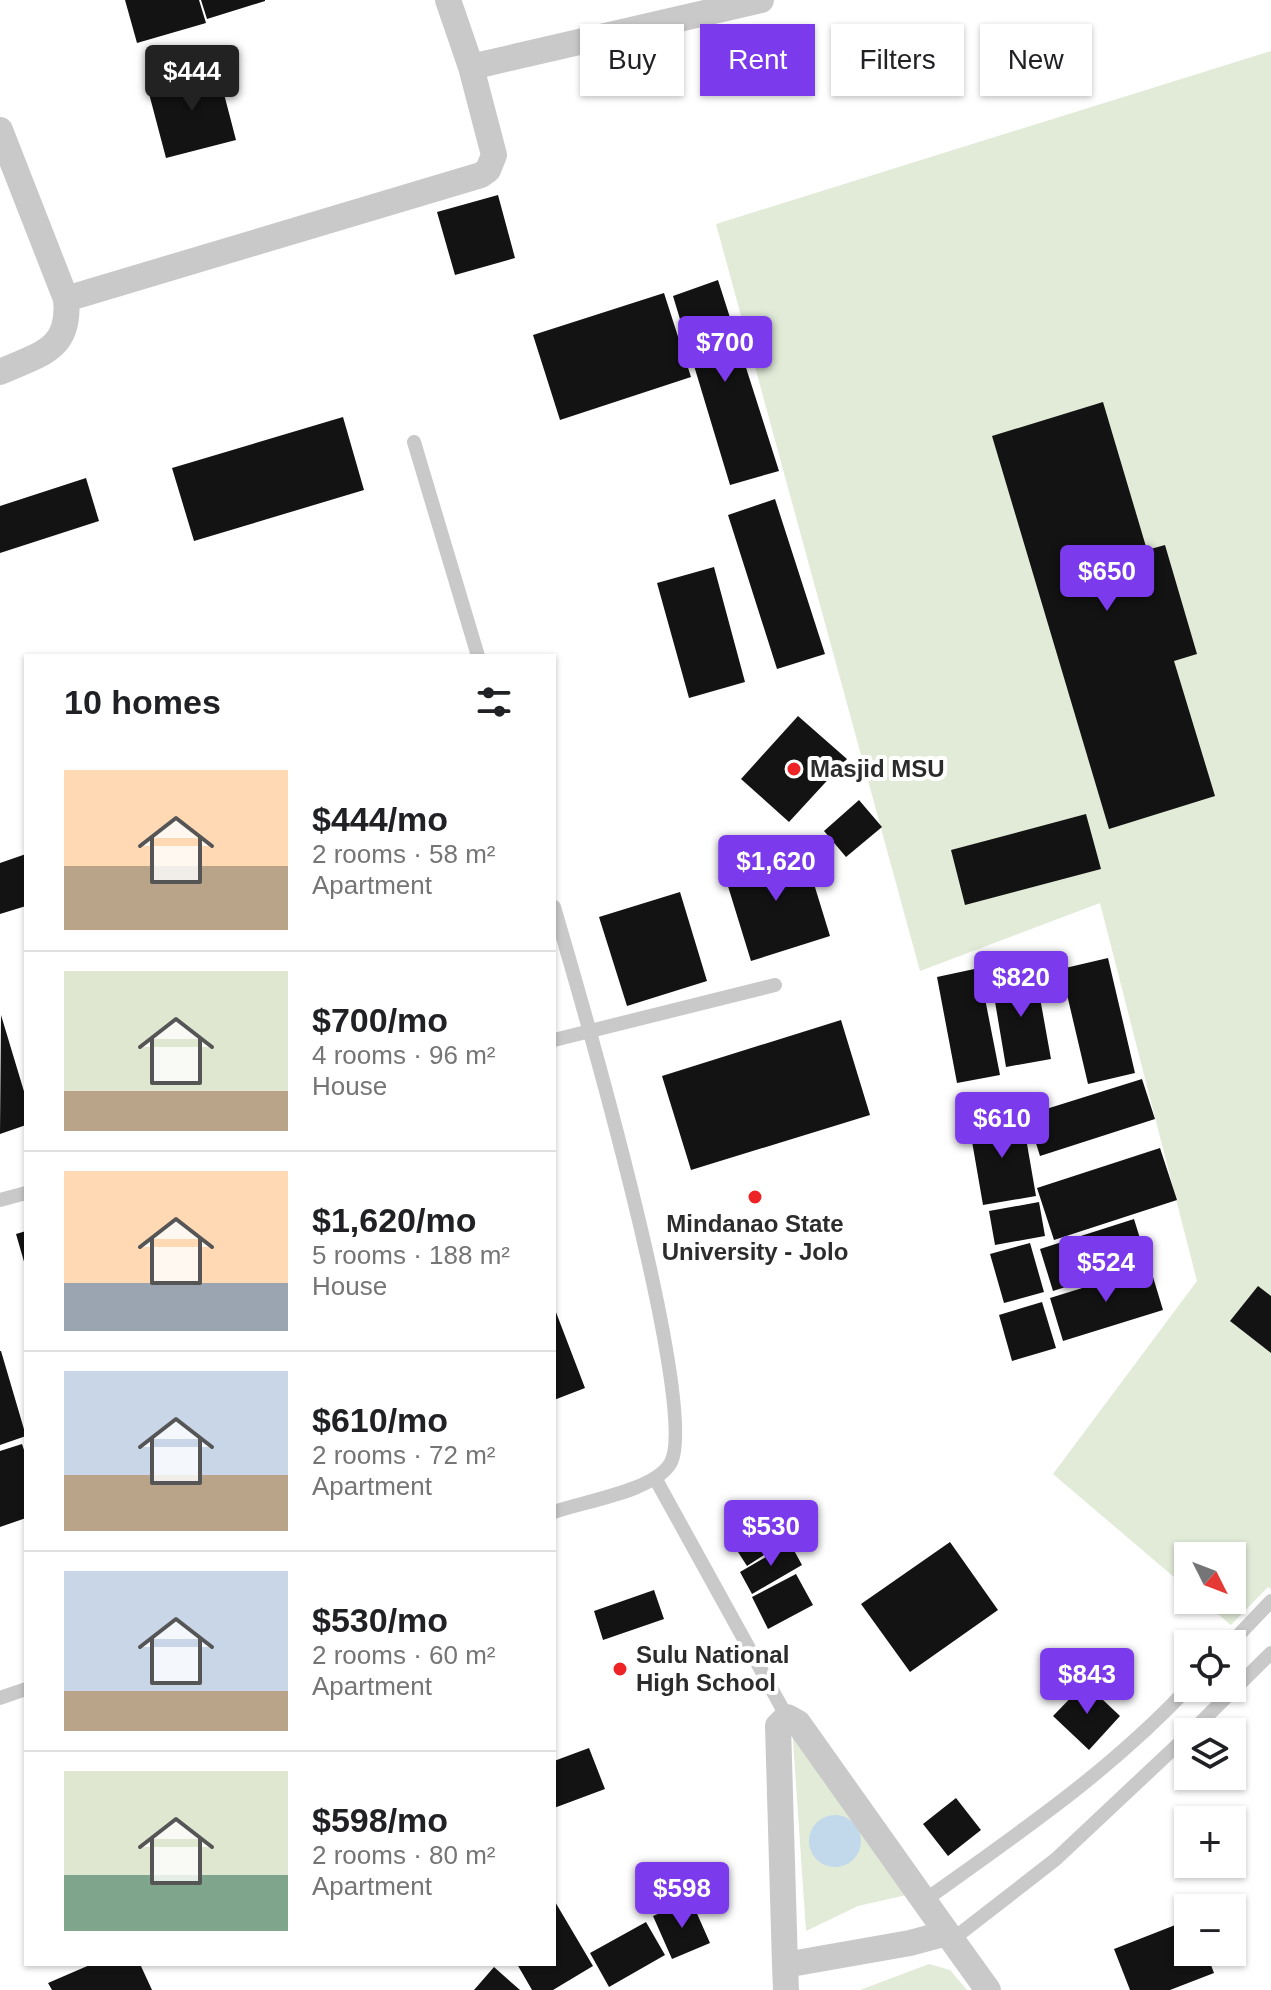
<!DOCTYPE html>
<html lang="en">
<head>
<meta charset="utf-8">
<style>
  body { margin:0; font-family:Arial,sans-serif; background:#f2f2f2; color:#202124; height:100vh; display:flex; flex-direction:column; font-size:30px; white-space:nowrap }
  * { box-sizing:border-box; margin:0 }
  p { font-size:26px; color:#757577 }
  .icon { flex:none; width:44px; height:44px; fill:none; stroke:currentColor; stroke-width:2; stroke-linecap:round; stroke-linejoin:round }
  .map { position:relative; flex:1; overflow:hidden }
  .sheet { position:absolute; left:24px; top:654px; width:532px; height:1312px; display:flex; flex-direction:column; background:#fff; border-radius:0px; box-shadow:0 2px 6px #0004 }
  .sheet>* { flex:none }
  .top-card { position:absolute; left:580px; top:24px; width:570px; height:72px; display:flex; gap:16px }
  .needle { width:52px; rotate:132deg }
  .tools { position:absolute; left:1174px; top:1542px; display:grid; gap:16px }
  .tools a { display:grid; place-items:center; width:72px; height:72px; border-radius:0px; background:#fff; box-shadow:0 2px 6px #0004; font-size:40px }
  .price { position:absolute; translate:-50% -68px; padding:0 18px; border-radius:8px; background:#7c3aed; color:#fff; font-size:26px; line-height:52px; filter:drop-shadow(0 2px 4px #0008) }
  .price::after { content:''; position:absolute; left:50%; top:48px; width:24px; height:18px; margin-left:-12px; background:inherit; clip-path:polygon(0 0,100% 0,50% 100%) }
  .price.on { background:#222; color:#fff }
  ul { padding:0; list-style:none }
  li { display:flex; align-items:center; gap:24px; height:200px; padding:0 40px }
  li+li { border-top:2px solid #e0e0e0 }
  li span { display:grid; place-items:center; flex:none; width:224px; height:160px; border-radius:0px; color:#555 }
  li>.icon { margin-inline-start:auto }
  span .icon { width:96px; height:96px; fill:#fffc; stroke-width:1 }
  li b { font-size:34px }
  h2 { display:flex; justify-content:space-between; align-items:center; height:96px; padding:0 40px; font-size:34px }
  .pill { padding:0 28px; border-radius:0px; background:#fff; box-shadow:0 2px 6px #0004; font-size:28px; line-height:72px }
  .pill.on { background:#7c3aed; color:#fff }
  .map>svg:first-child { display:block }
</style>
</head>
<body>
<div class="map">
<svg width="1271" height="1990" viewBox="0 0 1271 1990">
  <rect width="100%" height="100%" fill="#fff"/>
  <path fill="#e1ebd8" d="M1271,51V1589L1268,1587L1231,1625L1201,1600H1232V1556H1188V1589L1053,1474L1197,1281L1100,903L920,971L716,224Z
    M792,1726L915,1893L858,1906L806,1931Z
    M929,1964L950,1970L967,1990H860Z"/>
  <path fill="#c2d9ec" d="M809 1841a26 26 0 1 1 52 0a26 26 0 1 1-52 0Z"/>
  <path fill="#131313" d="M125,0H199L206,23L137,43Z
    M201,0H265V1L207,19Z
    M217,67L236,140L166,158L147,86Z
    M498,195L515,258L455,275L437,212Z
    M718,280L779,471L730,485L673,296Z
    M664,293L691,377L560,420L533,335Z
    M1103,402L1147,550L1165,545L1197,654L1174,661L1215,796L1109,829L992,436Z
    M343,417L364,490L194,541L172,468Z
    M86,478L99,521L0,553V506Z
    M775,499L825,654L777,669L728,515Z
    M714,567L745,682L689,698L657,583Z
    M798,716L847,759L789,822L741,779Z
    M859,800L882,827L846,857L824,831Z
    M1086,814L1101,869L965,905L951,850Z
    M802,845L830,936L751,961L723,870Z
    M26,854V906L0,914V863Z
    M680,892L707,981L627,1006L599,917Z
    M1108,958L1135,1073L1088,1084L1061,969Z
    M979,968L1000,1075L957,1083L937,977Z
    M1035,970L1051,1059L1006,1067L991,978Z
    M1,1015L26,1098V1125L0,1134Z
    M841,1020L870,1115L691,1170L662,1076Z
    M1142,1079L1155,1119L1040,1156L1027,1115Z
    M1022,1115L1036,1196L983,1205L969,1124Z
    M1160,1148L1177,1200L1054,1240L1037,1188Z
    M1039,1202L1045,1236L995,1245L989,1211Z
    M1134,1219L1147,1261L1053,1291L1040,1249Z
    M26,1231V1265H25L16,1234Z
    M1030,1243L1044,1292L1004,1303L990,1254Z
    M1150,1267L1163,1310L1063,1341L1050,1298Z
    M1258,1286L1271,1296V1353L1230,1321Z
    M1042,1302L1056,1348L1012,1361L999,1315Z
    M554,1307L585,1388L554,1400Z
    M1,1351L26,1436L0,1445V1351Z
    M22,1444L26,1456V1518L0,1527V1451Z
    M785,1506L801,1531L747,1566L731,1541Z
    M950,1542L998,1610L910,1672L861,1604Z
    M790,1543L802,1565L752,1594L740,1572Z
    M796,1574L813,1605L768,1629L752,1597Z
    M654,1590L664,1619L603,1640L594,1611Z
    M1085,1683L1120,1716L1089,1750L1053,1716Z
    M589,1748L605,1789L554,1808V1761Z
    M956,1798L981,1830L948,1856L923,1824Z
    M554,1900L593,1966L553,1990H532L517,1964H554Z
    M691,1900L710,1943L672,1959L653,1916Z
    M1188,1920V1952H1206L1214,1973L1170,1990H1130L1114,1949Z
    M646,1922L665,1955L609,1987L590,1953Z
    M92,1964H140L152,1990H52L48,1983Z
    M494,1967L520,1990H474Z"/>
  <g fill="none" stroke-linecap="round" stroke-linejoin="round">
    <path stroke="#c9c9c9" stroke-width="14" d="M414,442L478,656
      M554,907C577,985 703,1414 670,1464C653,1491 585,1501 554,1512
      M554,1040L775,985
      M0,1200L26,1193
      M655,1478L787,1717
      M1230,1644L1271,1601
      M0,1698L26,1689
      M1191,1732L1271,1653
      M925,1900C1019,1833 1109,1772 1188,1688
      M953,1939L1056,1859L1188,1735"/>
    <path stroke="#c9c9c9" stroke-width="26" d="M471,67L761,0
      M0,130L66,299C71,350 40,354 0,372
      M66,299L481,175L488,170L494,155L471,67L448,0
      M785,1965L778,1726L787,1717L798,1723L947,1933
      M786,1990L785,1965L910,1943L947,1933L988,1990"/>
  </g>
  <g fill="#ee2325" stroke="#fff" stroke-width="3">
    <circle cx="794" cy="769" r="8"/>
    <circle cx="755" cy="1197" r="8"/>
    <circle cx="620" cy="1669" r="8"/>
  </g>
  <g text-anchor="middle" stroke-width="8" stroke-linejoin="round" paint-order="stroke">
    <g font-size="24" font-weight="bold" fill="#2c2c2c" stroke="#fff" text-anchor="start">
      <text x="810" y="777">Masjid MSU</text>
      <text x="755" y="1232" text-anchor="middle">Mindanao State<tspan x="755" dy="28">University - Jolo</tspan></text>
      <text x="636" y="1663">Sulu National<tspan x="636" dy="28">High School</tspan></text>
    </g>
  </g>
</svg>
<div class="tools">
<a><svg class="needle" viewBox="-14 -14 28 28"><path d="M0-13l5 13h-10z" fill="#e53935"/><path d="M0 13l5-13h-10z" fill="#757577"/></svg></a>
<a><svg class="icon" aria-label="locate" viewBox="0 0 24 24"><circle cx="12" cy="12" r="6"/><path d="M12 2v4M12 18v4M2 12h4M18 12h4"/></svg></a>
<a><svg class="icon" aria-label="layers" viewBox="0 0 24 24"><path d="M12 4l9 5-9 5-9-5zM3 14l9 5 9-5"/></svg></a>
<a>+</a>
<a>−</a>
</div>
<b class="price on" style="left:192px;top:113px">$444</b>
<b class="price" style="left:725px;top:384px">$700</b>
<b class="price" style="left:1107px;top:613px">$650</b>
<b class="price" style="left:776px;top:903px">$1,620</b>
<b class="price" style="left:1021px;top:1019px">$820</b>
<b class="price" style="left:1002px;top:1160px">$610</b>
<b class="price" style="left:1106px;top:1304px">$524</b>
<b class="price" style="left:771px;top:1568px">$530</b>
<b class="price" style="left:1087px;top:1716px">$843</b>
<b class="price" style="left:682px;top:1930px">$598</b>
<div class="top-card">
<a class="pill">Buy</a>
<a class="pill on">Rent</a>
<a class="pill">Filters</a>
<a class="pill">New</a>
</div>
<section class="sheet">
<h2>10 homes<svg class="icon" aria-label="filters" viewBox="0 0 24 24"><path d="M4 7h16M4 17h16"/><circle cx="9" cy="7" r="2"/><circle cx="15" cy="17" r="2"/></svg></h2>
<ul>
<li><span style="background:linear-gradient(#ffd9b3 60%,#b9a48a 0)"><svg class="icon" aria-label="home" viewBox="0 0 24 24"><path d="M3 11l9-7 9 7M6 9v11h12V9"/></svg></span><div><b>$444/mo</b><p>2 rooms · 58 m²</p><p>Apartment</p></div></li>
<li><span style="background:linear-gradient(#dfe7d0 75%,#b9a48a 0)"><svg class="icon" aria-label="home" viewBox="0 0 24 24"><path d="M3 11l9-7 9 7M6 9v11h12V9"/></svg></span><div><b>$700/mo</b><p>4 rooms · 96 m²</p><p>House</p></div></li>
<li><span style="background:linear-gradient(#ffd9b3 70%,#9aa5b1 0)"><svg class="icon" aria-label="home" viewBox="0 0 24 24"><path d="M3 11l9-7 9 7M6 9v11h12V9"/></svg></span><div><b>$1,620/mo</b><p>5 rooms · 188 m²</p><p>House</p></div></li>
<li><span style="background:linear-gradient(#c9d6e8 65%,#b9a48a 0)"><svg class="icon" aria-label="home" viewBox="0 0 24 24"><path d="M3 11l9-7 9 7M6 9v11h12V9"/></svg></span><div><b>$610/mo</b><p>2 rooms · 72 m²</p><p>Apartment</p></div></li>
<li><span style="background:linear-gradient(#c9d6e8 75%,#b9a48a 0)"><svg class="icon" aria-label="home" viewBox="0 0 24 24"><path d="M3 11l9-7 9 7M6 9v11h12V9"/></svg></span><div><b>$530/mo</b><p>2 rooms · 60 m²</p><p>Apartment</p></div></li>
<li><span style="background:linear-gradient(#dfe7d0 65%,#7fa58c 0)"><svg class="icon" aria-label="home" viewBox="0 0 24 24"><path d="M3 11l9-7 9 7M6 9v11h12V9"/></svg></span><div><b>$598/mo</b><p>2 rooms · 80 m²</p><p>Apartment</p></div></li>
</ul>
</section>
</div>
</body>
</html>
